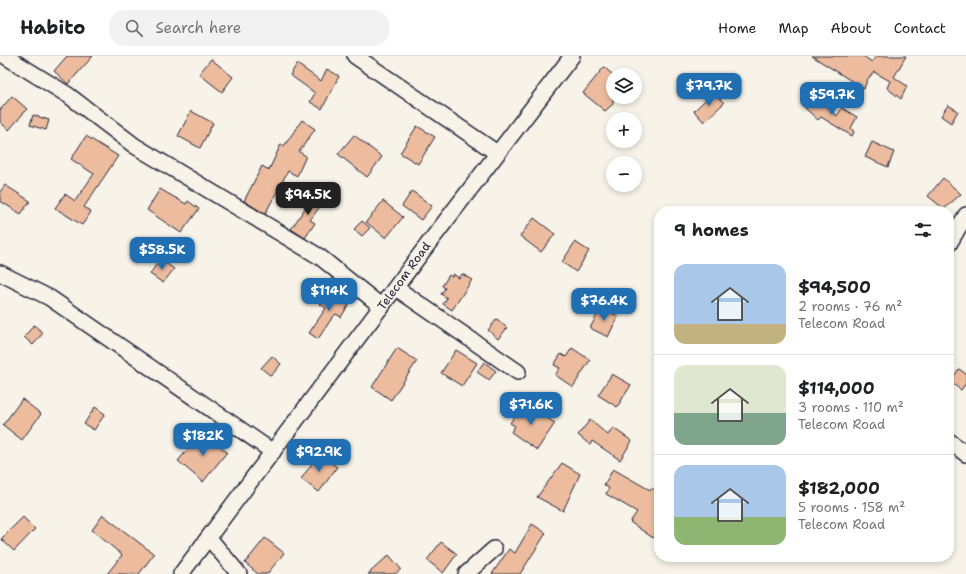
<!DOCTYPE html>
<html lang="en">
<head>
<meta charset="utf-8">
<style>
  body { margin:0; font-family:"Shantell Sans",sans-serif; background:#f2f2f2; color:#202124; height:100vh; display:flex; flex-direction:column; font-size:15px; white-space:nowrap }
  * { box-sizing:border-box; margin:0 }
  p { font-size:13px; color:#757577 }
  .icon { flex:none; width:22px; height:22px; fill:none; stroke:currentColor; stroke-width:2; stroke-linecap:round; stroke-linejoin:round }
  .map { position:relative; flex:1; overflow:hidden }
  .drawer { position:absolute; left:654px; top:150px; width:300px; height:356px; display:flex; flex-direction:column; background:#fff; border-radius:16px; box-shadow:0 2px 6px #0003 }
  .drawer>* { flex:none }
  .fabs { position:absolute; left:606px; top:12px; display:grid; gap:8px }
  .fabs a { display:grid; place-items:center; width:36px; height:36px; border-radius:50%; background:#fff; box-shadow:0 2px 6px #0003; font-size:20px }
  .price { position:absolute; translate:-50% -34px; padding:0 9px; border-radius:8px; background:#1f6fb2; color:#fff; font-size:13px; line-height:26px; filter:drop-shadow(0 1px 2px #0008) }
  .price::after { content:''; position:absolute; left:50%; top:24px; width:12px; height:9px; margin-left:-6px; background:inherit; clip-path:polygon(0 0,100% 0,50% 100%) }
  .price.selected { background:#222; color:#fff }
  ul { padding:0; list-style:none }
  li { display:flex; align-items:center; gap:12px; height:100px; padding:0 20px }
  li+li { border-top:1px solid #e0e0e0 }
  li span { display:grid; place-items:center; flex:none; width:112px; height:80px; border-radius:12px; color:#555 }
  li>.icon { margin-inline-start:auto }
  span .icon { width:48px; height:48px; fill:#fffc; stroke-width:1 }
  li b { font-size:17px }
  h2 { display:flex; justify-content:space-between; align-items:center; height:48px; padding:0 20px; font-size:17px }
  header { display:flex; align-items:center; gap:24px; box-sizing:border-box; height:56px; padding:0 20px; background:#fff; border-bottom:1px solid #e0e0e0 }
  header strong { font-size:19px }
  nav { display:flex; gap:22px; margin-inline-start:auto; font-size:14px }
  .search { width:280px; height:36px; background:#f2f2f2; display:flex; align-items:center; gap:10px; box-sizing:border-box; padding:0 14px; border-radius:16px; color:#757577; font-size:15px }
  .map>svg:first-child { display:block }
</style>
</head>
<body>
<header>
<strong>Habito</strong>
<div class="search"><svg class="icon" aria-label="search" viewBox="0 0 24 24"><circle cx="10" cy="10" r="6"/><path d="M15 15l6 6"/></svg>Search here</div>
<nav><a>Home</a><a>Map</a><a>About</a><a>Contact</a></nav>
</header>
<div class="map">
<svg width="966" height="518" viewBox="0 0 966 518">
  <rect width="100%" height="100%" fill="#f7f3e8"/>
  <filter id="ink" filterUnits="userSpaceOnUse"><feTurbulence type="fractalNoise" baseFrequency=".025" numOctaves="2"/><feDisplacementMap in="SourceGraphic" scale="8" xChannelSelector="R" yChannelSelector="G"/><feConvolveMatrix kernelMatrix="1 2 1 2 8 2 1 2 1" color-interpolation-filters="sRGB"/></filter>
  <g filter="url(#ink)">
    <path fill="#edbc9e" stroke="#22223b" d="M67,0H93L68,28L54,15Z
      M812,0H863L872,6L876,0H906L894,21L907,30L901,43L887,32L890,25L874,16L867,24L864,33Z
      M211,3L233,21L222,36L199,18Z
      M297,8L321,25L327,13L339,20L322,53L310,46L315,37L290,19Z
      M604,11L613,19V48L605,55L583,37Z
      M713,36L724,47L704,66L694,55Z
      M12,40L27,53L9,74L0,66V54Z
      M816,40L837,60L842,52L857,61L851,72L854,76L852,80L821,61L818,64L805,52Z
      M948,49L958,55L951,67L941,60Z
      M191,55L213,67L200,92L178,80Z
      M33,59L49,64L46,74L30,69Z
      M302,64L315,73L299,96L306,100L297,120L288,115L265,158L244,145L262,110L269,114L281,88L284,90Z
      M417,70L435,81L418,108L400,97Z
      M354,79L382,101L367,121L338,98Z
      M86,80L118,100L84,151L91,156L82,169L55,152L65,138L75,145L94,118L71,103Z
      M872,86L894,96L888,111L865,101Z
      M943,122L961,138L944,153L928,140Z
      M5,129L30,145L21,158L0,145V136Z
      M160,133L186,148L188,145L199,153L181,177L147,154Z
      M412,135L432,150L421,164L402,150Z
      M312,137L324,145L310,164L315,167L305,182L291,173L308,148L305,147Z
      M383,145L403,161L386,182L366,166Z
      M534,162L555,178L541,196L520,180Z
      M362,165L370,172L362,180L354,173Z
      M575,186L589,195L576,216L562,206Z
      M160,203L174,213L163,227L150,218Z
      M453,218L459,222L462,218L472,224L452,254L443,248L447,242L441,238L445,232L442,230L449,219L452,221Z
      M330,233L350,247L341,261L336,258L332,262L318,283L309,277L326,252L320,248Z
      M601,252L618,260L608,281L590,272Z
      M497,263L507,272L498,283L488,274Z
      M34,269L43,277L33,289L24,281Z
      M397,292L417,305L391,344L372,331Z
      M572,292L590,304L573,331L555,319L560,312L554,309L561,298L566,301Z
      M456,294L477,307L462,330L441,317Z
      M272,300L281,308L271,320L261,312Z
      M484,306L496,315L489,324L477,316Z
      M959,313L966,318V327L961,334L950,326Z
      M612,318L631,329L617,351L598,339Z
      M22,343L41,358L22,384L3,369Z
      M524,347L555,367L537,394L511,376L515,370L510,367Z
      M95,351L105,358L94,374L84,368Z
      M590,364L608,379L613,372L632,385L620,404L592,385L590,389L578,379Z
      M202,376L227,396L203,426L178,405Z
      M319,398L337,411L319,436L301,423Z
      M562,407L580,418L563,455L537,441Z
      M613,413L650,434L651,432L659,436V472L653,482L630,466L637,456L606,438L609,432L604,429Z
      M103,459L154,498L139,518H107L122,499L92,474Z
      M23,461L35,473L14,495L1,483Z
      M532,468L546,477L520,518H492L509,493L515,497Z
      M265,482L284,497L267,518H258L245,507Z
      M441,486L457,498L443,517L427,504Z
      M389,499L401,513L395,518H368Z"/>
    <g fill="none" stroke-linecap="round" stroke-linejoin="round">
      <g stroke="#22223b" stroke-width="18">
        <path id="minor" d="M5,0L68,39L135,90L320,201L382,251
          M355,0L497,97
          M949,188L966,159
          M0,217L50,242L273,396
          M396,232L518,316
          M949,385L966,398
          M209,482L239,518
          M181,518L422,196L572,0
          M466,518L494,493"/>
      </g>
      <use href="#minor" stroke="#f7f3e8" stroke-width="15"/>
    </g>
  </g>
  <g text-anchor="middle" stroke-width="3" stroke-linejoin="round" paint-order="stroke">
    <g font-size="12" fill="#22223b" stroke="#f7f3e8">
      <text transform="translate(404 220) rotate(-54)" y="4">Telecom Road</text>
    </g>
  </g>
</svg>
<div class="fabs">
<a><svg class="icon" aria-label="layers" viewBox="0 0 24 24"><path d="M12 4l9 5-9 5-9-5zM3 14l9 5 9-5"/></svg></a>
<a>+</a>
<a>−</a>
</div>
<b class="price" style="left:709px;top:51px">$79.7K</b>
<b class="price" style="left:832px;top:60px">$59.7K</b>
<b class="price selected" style="left:308px;top:160px">$94.5K</b>
<b class="price" style="left:162px;top:215px">$58.5K</b>
<b class="price" style="left:329px;top:256px">$114K</b>
<b class="price" style="left:604px;top:266px">$76.4K</b>
<b class="price" style="left:531px;top:370px">$71.6K</b>
<b class="price" style="left:203px;top:401px">$182K</b>
<b class="price" style="left:319px;top:417px">$92.9K</b>
<section class="drawer">
<h2>9 homes<svg class="icon" aria-label="filters" viewBox="0 0 24 24"><path d="M4 7h16M4 17h16"/><circle cx="9" cy="7" r="2"/><circle cx="15" cy="17" r="2"/></svg></h2>
<ul>
<li><span style="background:linear-gradient(#a9c7e8 75%,#c2b280 0)"><svg class="icon" aria-label="home" viewBox="0 0 24 24"><path d="M3 11l9-7 9 7M6 9v11h12V9"/></svg></span><div><b>$94,500</b><p>2 rooms · 76 m²</p><p>Telecom Road</p></div></li>
<li><span style="background:linear-gradient(#dfe7d0 60%,#7fa58c 0)"><svg class="icon" aria-label="home" viewBox="0 0 24 24"><path d="M3 11l9-7 9 7M6 9v11h12V9"/></svg></span><div><b>$114,000</b><p>3 rooms · 110 m²</p><p>Telecom Road</p></div></li>
<li><span style="background:linear-gradient(#a9c7e8 65%,#8fb573 0)"><svg class="icon" aria-label="home" viewBox="0 0 24 24"><path d="M3 11l9-7 9 7M6 9v11h12V9"/></svg></span><div><b>$182,000</b><p>5 rooms · 158 m²</p><p>Telecom Road</p></div></li>
</ul>
</section>
</div>
</body>
</html>
